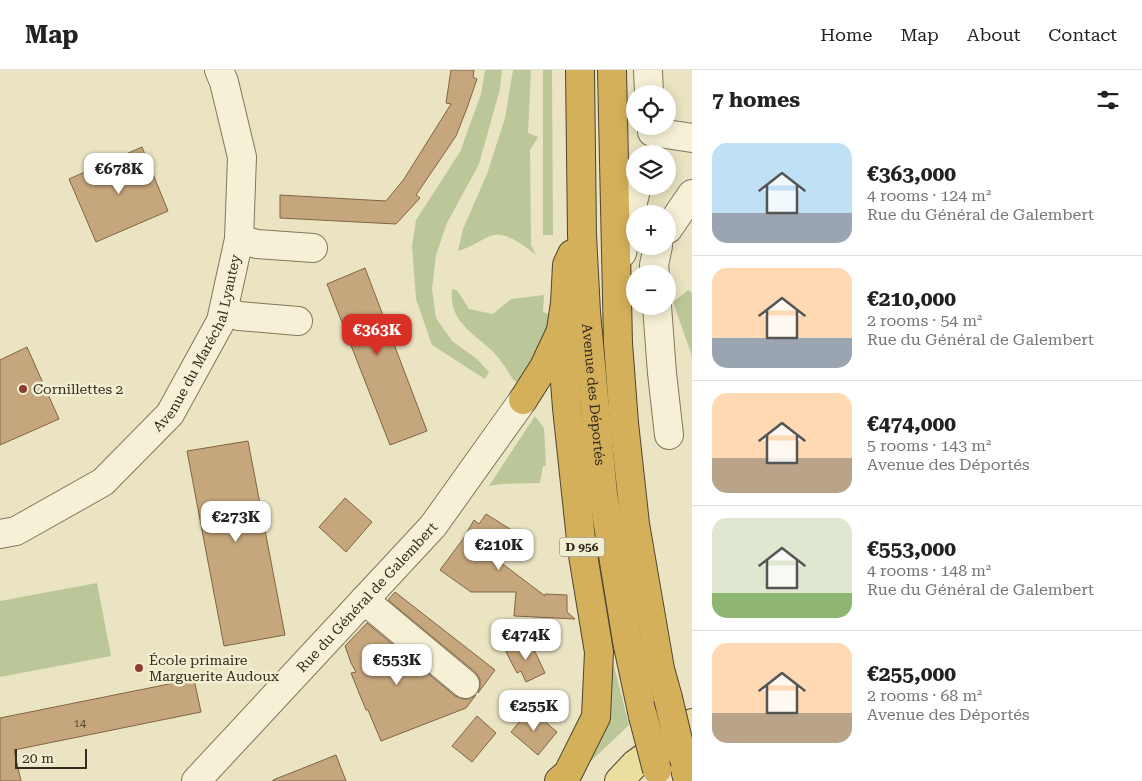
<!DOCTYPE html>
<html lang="en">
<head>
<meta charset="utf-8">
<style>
  body { margin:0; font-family:"Roboto Serif",serif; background:#f6f6f6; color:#222; height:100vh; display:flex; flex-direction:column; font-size:19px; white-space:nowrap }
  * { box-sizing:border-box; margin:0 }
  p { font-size:16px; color:#767676 }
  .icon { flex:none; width:28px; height:28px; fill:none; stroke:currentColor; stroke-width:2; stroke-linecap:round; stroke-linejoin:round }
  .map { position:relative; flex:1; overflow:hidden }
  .sheet { display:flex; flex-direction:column; background:#fff; width:450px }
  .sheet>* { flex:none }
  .buttons { position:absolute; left:626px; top:15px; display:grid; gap:10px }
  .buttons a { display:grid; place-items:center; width:50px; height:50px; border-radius:50%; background:#fff; box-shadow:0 2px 12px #0003; font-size:25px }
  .scale { position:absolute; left:15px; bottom:12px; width:72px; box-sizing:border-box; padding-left:5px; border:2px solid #342c1e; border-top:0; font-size:14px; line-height:18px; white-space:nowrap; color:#342c1e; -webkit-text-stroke:4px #f2eed2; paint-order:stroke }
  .price { position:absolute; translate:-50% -42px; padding:0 11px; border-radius:10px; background:#fff; color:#222; font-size:16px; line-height:32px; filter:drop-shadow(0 1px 2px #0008) }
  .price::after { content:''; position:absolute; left:50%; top:30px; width:15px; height:11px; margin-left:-8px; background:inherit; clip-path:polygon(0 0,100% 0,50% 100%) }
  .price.current { background:#d93025; color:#fff }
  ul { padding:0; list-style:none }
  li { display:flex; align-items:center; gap:15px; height:125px; padding:0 20px }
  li+li { border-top:1px solid #e0e0e0 }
  li span { display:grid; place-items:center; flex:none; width:140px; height:100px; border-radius:15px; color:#555 }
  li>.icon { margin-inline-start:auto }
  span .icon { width:60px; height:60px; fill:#fffc; stroke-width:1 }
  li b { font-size:21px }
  h2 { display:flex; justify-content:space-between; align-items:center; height:60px; padding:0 20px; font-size:21px }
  header { display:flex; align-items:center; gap:30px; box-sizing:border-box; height:70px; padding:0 25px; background:#fff; border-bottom:1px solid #e0e0e0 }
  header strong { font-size:24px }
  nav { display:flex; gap:28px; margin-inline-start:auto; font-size:18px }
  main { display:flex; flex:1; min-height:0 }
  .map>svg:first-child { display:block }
</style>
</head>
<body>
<header>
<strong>Map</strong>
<nav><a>Home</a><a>Map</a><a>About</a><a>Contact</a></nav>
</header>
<main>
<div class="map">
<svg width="692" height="711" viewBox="0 0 692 711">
  <rect width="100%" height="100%" fill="#eae4c3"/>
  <path fill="#bbc798" d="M485,0H502L500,19L479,94L447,153L436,185L432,219L436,248L452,271L477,289L489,302L485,309L432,275L416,229L412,176L416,150L460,82L481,24Z
    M513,0H531L528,63L538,67L530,80L531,175L536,185C525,176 505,160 490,166C479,171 469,178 458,181L463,159L487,104L505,48Z
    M543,0H552L553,165H543Z
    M452,219L457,220L469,239L493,244L511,229L544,225L543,242L553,245L537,288L518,312L514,311C509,303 503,293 496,285C477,264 448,254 452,219Z
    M688,220L692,223V286L673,232Z
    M535,346L544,358L546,396H543L540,413L502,414L489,416Z
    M97,513L111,586L0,607V531Z
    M611,584L629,655L572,709Z"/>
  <path fill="#c6a67c" stroke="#806543" d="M451,0H474L473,7L477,9L467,38L456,66L416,125L420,128L396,154L280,148V125L386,131L404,109L451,34L446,33Z
    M142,77L168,141L96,172L69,109Z
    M365,198L427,361L390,375L327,214Z
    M27,277L59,349L0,375V290Z
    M248,371L285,565L224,576L187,381Z
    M345,428L372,452L346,482L319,457Z
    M486,444L518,464L500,492L545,526V524L567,525V542L575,549L514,546L516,522H471L440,500L463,469L474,450L479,454Z
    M395,522L495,600L478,623L480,616V609L475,602L388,530Z
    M367,553L455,626L463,629H470L476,625L466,638L381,671L368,640H366L351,603L356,602L351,593L345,576Z
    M529,569L545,603L526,612L521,601L517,603L506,582Z
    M194,609L201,642L14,680L21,711H0V648Z
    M530,639L557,662L538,685L511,662Z
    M477,646L496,663L472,692L452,676Z
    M336,685L346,711H273V710Z"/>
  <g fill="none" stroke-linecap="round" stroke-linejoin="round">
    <g stroke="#83765b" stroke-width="30">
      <g id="minor">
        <path d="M648,0L649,24"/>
        <path d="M652,62L692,68"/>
        <path d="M668,159L692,124"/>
        <path d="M239,169L257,174L313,178"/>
        <path d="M622,183L630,144L637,116"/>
        <path d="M655,204L654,195L658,176"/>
        <path d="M657,236L662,303L669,365"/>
        <path d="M224,240L239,246L298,251"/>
        <path id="s1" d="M0,464L16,461L103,412L170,344L221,251L239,169L242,87L224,12L219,0"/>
        <path d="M364,530L465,614"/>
        <path id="s2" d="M196,711L433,456L523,330"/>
      </g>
    </g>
    <g stroke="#51442f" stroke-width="30">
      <path id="major" d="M619,711L635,694L692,653"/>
    </g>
    <g stroke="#51442f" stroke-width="30">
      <g id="highway">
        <path id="s3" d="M580,0L582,165L586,242L603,424L627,571L643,646"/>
        <path d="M612,0L618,273L624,353L635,454L660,599L668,628"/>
        <path d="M523,330L544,297L560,263"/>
        <path d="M681,683L688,711"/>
        <path d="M559,711L568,703L596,647L599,582L582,479L567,338L561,260L565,233L567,195L572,184"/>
      </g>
    </g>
    <use href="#minor" stroke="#f6f1d6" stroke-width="28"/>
    <use href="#major" stroke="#ebde9e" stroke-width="28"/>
    <use href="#highway" stroke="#d4b05a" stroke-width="28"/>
    <g stroke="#51442f" stroke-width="30" stroke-linecap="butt">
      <path id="highway-bridge" d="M668,628L681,683
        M643,646L657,700"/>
    </g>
    <use href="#highway-bridge" stroke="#d4b05a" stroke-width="28"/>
  </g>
  <g fill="#8d3d30" stroke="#f2eed2" stroke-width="2">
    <circle cx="23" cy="319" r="5"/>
    <circle cx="139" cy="598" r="5"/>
  </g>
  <g text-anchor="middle" stroke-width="5" stroke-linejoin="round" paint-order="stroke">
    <g font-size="11" fill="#584a36">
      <text x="80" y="657">14</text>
    </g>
    <rect fill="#f2eed2" stroke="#6d6654" stroke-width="1" x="559.5" y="467.5" width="45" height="19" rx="4"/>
    <g font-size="12" font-weight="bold" fill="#342c1e">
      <text x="582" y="481">D 956</text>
    </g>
    <g font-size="14" fill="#342c1e" stroke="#f2eed2">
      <text dy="5" stroke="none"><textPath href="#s1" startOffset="288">Avenue du Maréchal Lyautey</textPath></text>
      <text dy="5" stroke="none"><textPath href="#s3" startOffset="325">Avenue des Déportés</textPath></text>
      <text dy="5" stroke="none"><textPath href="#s2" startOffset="251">Rue du Général de Galembert</textPath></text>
    </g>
    <g font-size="14" fill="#342c1e" stroke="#f2eed2" text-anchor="start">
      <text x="33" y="324">Cornillettes 2</text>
      <text x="149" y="595">École primaire<tspan x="149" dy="16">Marguerite Audoux</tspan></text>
    </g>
  </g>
</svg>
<div class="buttons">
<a><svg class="icon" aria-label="locate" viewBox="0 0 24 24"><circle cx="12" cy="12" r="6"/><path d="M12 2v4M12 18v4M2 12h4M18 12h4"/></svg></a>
<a><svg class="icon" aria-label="layers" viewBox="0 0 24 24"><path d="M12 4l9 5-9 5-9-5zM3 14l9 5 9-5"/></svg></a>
<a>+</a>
<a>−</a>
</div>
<div class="scale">20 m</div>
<b class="price" style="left:119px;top:125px">€678K</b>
<b class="price current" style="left:377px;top:286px">€363K</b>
<b class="price" style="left:236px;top:473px">€273K</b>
<b class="price" style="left:499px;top:501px">€210K</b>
<b class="price" style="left:526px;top:591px">€474K</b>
<b class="price" style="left:397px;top:616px">€553K</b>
<b class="price" style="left:534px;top:662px">€255K</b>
</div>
<section class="sheet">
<h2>7 homes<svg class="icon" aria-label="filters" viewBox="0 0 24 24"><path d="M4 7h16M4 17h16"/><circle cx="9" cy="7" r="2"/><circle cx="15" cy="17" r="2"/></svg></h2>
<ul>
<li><span style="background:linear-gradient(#bfe0f5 70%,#9aa5b1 0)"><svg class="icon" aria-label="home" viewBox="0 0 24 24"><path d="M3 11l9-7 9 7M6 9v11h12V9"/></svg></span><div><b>€363,000</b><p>4 rooms · 124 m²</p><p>Rue du Général de Galembert</p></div></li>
<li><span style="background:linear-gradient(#ffd9b3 70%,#9aa5b1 0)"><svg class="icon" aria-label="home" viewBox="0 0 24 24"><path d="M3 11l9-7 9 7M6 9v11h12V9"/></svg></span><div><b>€210,000</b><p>2 rooms · 54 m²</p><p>Rue du Général de Galembert</p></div></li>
<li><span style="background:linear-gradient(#ffd9b3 65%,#b9a48a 0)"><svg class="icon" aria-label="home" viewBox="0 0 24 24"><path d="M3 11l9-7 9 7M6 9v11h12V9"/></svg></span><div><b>€474,000</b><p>5 rooms · 143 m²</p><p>Avenue des Déportés</p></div></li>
<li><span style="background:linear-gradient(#dfe7d0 75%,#8fb573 0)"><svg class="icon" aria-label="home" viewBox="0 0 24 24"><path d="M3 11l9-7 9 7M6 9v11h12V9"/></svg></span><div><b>€553,000</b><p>4 rooms · 148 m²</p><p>Rue du Général de Galembert</p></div></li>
<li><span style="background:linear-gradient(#ffd9b3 70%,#b9a48a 0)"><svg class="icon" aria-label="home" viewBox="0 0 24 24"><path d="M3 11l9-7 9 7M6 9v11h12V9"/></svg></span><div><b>€255,000</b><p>2 rooms · 68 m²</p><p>Avenue des Déportés</p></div></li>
</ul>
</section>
</main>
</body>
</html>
